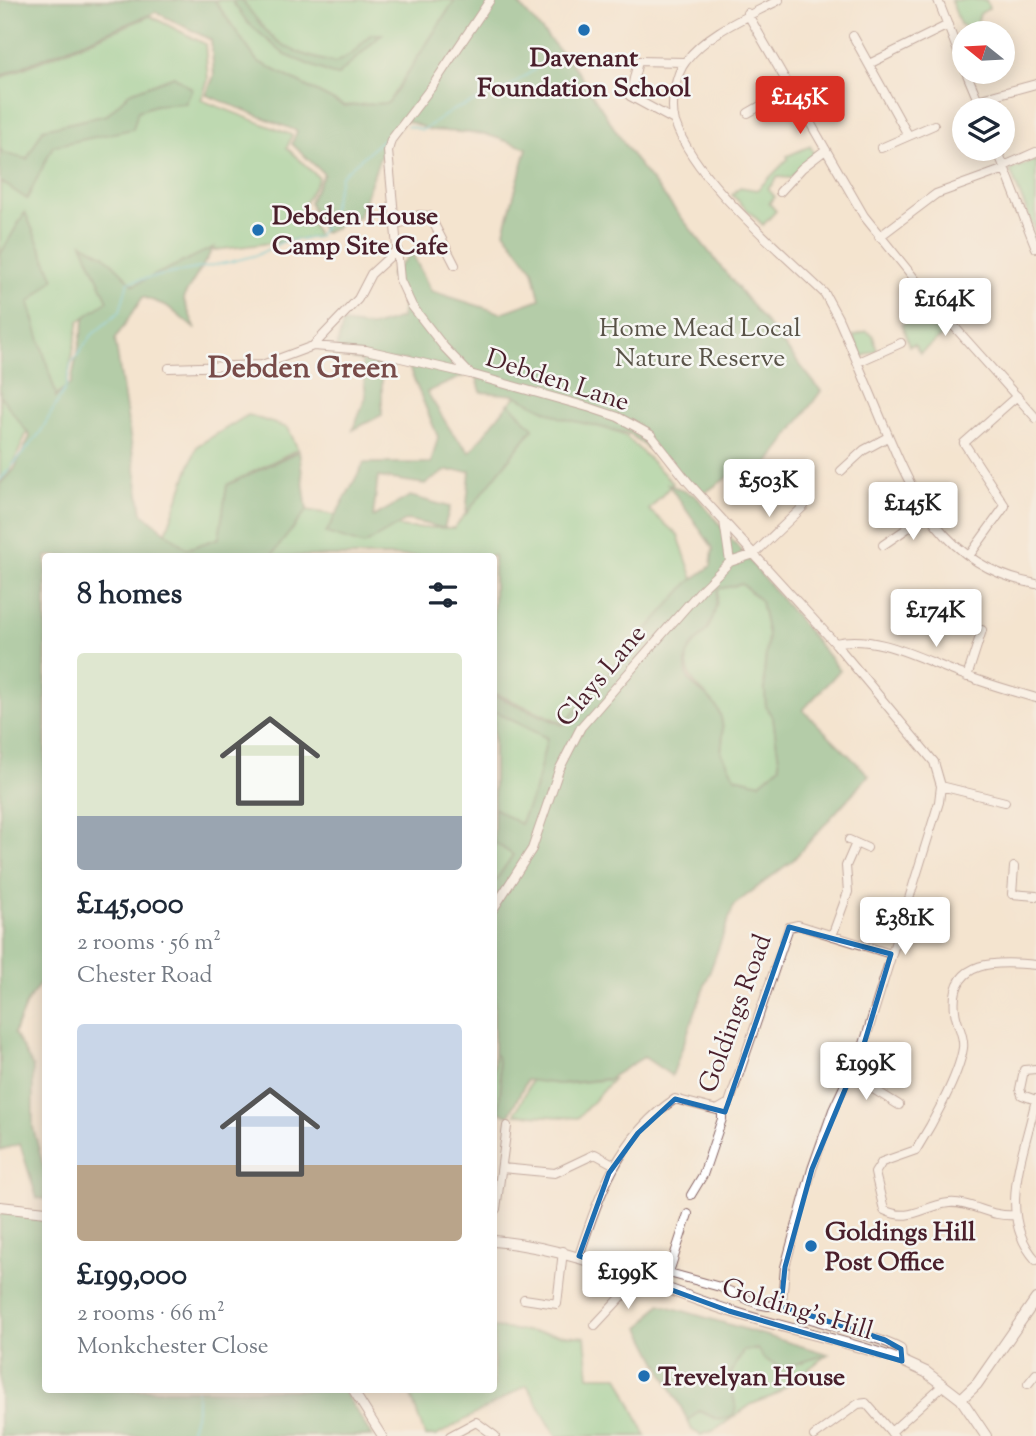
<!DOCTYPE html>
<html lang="en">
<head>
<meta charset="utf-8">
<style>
  body { margin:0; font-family:"Sorts Mill Goudy",serif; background:#f2f2f3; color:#1f2937; height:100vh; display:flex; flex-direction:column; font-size:26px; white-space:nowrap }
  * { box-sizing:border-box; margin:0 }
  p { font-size:23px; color:#747a83 }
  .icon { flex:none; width:38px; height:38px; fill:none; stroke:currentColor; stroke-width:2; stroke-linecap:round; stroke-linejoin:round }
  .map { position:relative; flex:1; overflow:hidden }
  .panel { position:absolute; left:42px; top:553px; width:455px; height:840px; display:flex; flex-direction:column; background:#fff; border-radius:7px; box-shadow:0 4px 18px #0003 }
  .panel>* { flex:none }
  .needle { width:46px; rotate:288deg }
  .buttons { position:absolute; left:952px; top:21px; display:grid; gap:14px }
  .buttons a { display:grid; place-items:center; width:63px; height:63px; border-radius:50%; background:#fff; box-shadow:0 4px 18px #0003; font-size:35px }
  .price { position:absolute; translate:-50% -60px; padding:0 16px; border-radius:7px; background:#fff; color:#222; font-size:23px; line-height:46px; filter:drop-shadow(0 2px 4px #0008) }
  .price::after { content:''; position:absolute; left:50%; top:42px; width:21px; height:16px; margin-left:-10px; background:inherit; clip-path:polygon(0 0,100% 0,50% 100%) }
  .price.selected { background:#d93025; color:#fff }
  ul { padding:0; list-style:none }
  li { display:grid; align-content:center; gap:14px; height:371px; padding:0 35px }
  li span { display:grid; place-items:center; height:217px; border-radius:7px; color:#555 }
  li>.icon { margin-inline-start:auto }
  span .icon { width:126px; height:126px; fill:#fffc; stroke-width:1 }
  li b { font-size:30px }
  h2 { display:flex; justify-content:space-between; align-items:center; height:84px; padding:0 35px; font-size:30px }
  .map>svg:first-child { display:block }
</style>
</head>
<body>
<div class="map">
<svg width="1036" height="1436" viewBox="0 0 1036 1436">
  <rect width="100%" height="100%" fill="#f6f6f2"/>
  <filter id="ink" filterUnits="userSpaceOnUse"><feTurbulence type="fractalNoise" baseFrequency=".0143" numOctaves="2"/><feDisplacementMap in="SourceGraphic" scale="14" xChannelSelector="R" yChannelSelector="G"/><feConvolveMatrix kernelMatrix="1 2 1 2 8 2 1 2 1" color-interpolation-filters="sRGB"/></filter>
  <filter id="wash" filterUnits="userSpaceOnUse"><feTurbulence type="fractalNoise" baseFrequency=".00686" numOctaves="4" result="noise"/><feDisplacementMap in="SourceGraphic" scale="28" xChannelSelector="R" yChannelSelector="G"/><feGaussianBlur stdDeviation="1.57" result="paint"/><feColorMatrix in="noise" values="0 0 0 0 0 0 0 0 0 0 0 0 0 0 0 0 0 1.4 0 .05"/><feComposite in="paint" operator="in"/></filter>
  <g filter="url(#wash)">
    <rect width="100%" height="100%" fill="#f4e4cf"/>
    <path fill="#7dcc8c" stroke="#64765c" stroke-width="2" d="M214,0H455L388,103L344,106L257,61Z
      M951,0H986L989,8L980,14L976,27L970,30L960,24Z
      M150,16L205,44L208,80L201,100L292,135L287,148L319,178L303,206L318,237L208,251L128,289L79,321L66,387L34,416L9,474L0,482V78Z
      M810,146L814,154L790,178L778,177L768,189L775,197L769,203L776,211L763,225L732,195L740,187L757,190L788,159L787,156Z
      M1036,160V234L1010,170Z
      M928,308L950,330L920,353L914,344L909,346L902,324L919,317Z
      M867,331L873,336L877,350L862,357L853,336Z
      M517,395L626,436L673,483L649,510L678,535L694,582L568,725L494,693V556H271L307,510L407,528H454L533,429L509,404Z
      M248,415L288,428L298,449L227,485L220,538L187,549L166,533L197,446Z
      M742,584L761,601L768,635L764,674L766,707L773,718L780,766L760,783L735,777L721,752C733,684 683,704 687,651C705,632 717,617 718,589Z
      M494,711L547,738L535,790L520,825L494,808Z
      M494,842L513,855L494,883Z
      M494,1054L497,1055L501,1083L499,1112L494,1111Z
      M532,1079L563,1084L613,1079L578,1118L515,1114Z
      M494,1328L585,1337L589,1376H618L646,1436H556L527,1385L436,1436H425L409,1390H494Z
      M757,1349L782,1368L828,1354L773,1396L752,1404L715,1430L701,1435L692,1430L688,1421L699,1411L720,1420L736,1408L729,1377L743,1351Z"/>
    <path fill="#66b078" stroke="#586852" stroke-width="2" fill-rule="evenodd" d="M0,0H214L257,61L344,106L388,103L455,0H515L575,68L635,160L821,391L758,478L734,473L703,494L630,434L561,418L515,395L481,392L475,371L427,392L453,434L470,452L509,403L533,428L466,514L470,471H446L425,484L378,477L373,517L410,496L450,507L444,528L407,520L364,545L326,533L364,463H431L438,437L406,360L382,361V415L353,430L366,396L362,362L335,354L343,323L372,327L401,318L404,296L390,275L412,253L431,291L501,313L540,299L533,270L504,231L527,148L485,134L430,130L405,120L385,143L358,219L346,209L336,228L324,233L309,202L324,174L292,144L297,131L206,95L214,76L211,40L156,12L0,76Z
      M231,0H242C274,44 283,51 335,63L352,54L371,34H382L337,76L285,55L248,23Z
      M174,76L192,89L186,103L156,105L138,111L133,129L53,146L27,199L0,181V148L3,153L27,159L43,129L107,115L129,93Z
      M25,212L54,279L29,303L56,395L55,398L71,383L85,317L108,301L82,243L104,255L134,285L214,247L183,298L196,330L167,306L143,297L115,339L142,513L187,549L219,538L227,485L299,451L307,510L271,556H46L45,976L26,1004L14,1033L33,1067V1127L45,1173V1199L37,1198L20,1144L0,1150V484L14,470L30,436L0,395V255Z
      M668,484L696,496L840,670L803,710L869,775L793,860L734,905L672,1076L644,1057L608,1079L558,1084L527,1080L509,1115L499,1112L501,1083L497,1056L494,1054V883L513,855L494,842V808L520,824L535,790L547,738L494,711V695L563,725L688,583L711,566L713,548ZM742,584L761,601L768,635L764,674L766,707L773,718L780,766L760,783L735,777L721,752C732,686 687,700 686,667C685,648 696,644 706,631C715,619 717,603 718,589Z
      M0,1212L45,1218L46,1390H343L372,1436H0Z
      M660,1304L828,1354L782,1368L764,1359L757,1349L743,1351L729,1377L736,1408L732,1417L720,1420L699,1411L688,1421L640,1328Z"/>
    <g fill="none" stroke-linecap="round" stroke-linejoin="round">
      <path stroke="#55c3cb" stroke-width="2" d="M407,126L423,130L453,110L506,89L550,59
        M0,480L40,433L66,387L71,364L92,335L120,311L128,282L230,262L257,255L282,242L318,237L329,218L341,176L396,128
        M189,1436L197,1409V1390"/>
    </g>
  </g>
  <g filter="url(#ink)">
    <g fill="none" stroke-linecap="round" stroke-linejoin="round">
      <g stroke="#866464" stroke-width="10">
        <path id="minor" d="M490,0L433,85L391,140L388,151L400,280L412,306L444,347L470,374L591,408L618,417L651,435L688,482L835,643L934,762L941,786L939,802L864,1044L833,1110L812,1169L785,1267L782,1303
          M779,0C747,17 708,32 686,61C675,74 670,106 675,122C695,181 780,250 825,294L838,318C853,352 868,387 882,421C915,499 944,567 1036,584
          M938,0L964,67
          M747,13L864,216L943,314L1036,418
          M853,36L908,135
          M869,64L948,25
          M966,72L982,110
          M977,100L1036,84
          M748,113L790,89
          M674,120L630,96L638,61L684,62
          M881,148L934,125
          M997,149L1036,248
          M1004,166L1036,152
          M780,192L802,168L824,151
          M396,224L409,221L419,215L430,216L455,265
          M879,237L936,194L1005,169
          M943,314L977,286
          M313,346L366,350L470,374
          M858,362L901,343
          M169,368L262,365L313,346L358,299L371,274L397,250
          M841,471L864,450L888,437
          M724,521L730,562
          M883,545L927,515
          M969,556L1005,506L964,443L1017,396
          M835,643C878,633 924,661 964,675C987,684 1012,691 1036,698
          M967,677L982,630
          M941,786L1005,802
          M849,840L867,848
          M1014,867L1012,894L1036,896
          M494,908L532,849L559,770L581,727L702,589L730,562L754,554L804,506
          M832,936L848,892L846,866L856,843
          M849,1074L899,1105
          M1036,1099C1025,1152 995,1214 1036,1260
          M1036,1100L1022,1095L1020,1089L1024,1070L1036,1069
          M502,1168L555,1173L595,1154L613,1164
          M691,1195L703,1175L722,1119V1110
          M496,1209L507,1126
          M1015,1215C991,1218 971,1201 949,1203C922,1206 911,1223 884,1210L875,1173L882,1162L916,1150C931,1126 959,1076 963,1048C965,1035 956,1024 955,1011C949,958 999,961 1036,965
          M579,1256C598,1196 620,1135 675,1099L717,1110L729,1103L789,927L798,925L891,954
          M608,1266L618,1259L720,1287L758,1304L768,1306L782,1303C803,1324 869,1331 901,1349L902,1361
          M668,1275L688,1214
          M524,1299L557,1304L563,1251
          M595,1325L640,1277
          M1028,1384L1036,1374
          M353,1390L382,1436
          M450,1436L476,1422L495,1436
          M814,1436L858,1404L866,1403L891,1432
          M894,1436L891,1432L942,1386"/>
      </g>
      <g stroke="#866464" stroke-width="12">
        <path id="major" d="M0,1207L46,1212
          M494,1241C581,1249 651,1286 733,1312C788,1330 847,1340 902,1361L926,1372L961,1399L986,1436
          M961,1399L977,1384L1036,1299"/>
      </g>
      <use href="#minor" stroke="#fff" stroke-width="8"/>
      <use href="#major" stroke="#fff" stroke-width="10"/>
    </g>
  </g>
  <path d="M0 0H1036V1436H0ZM789,927L891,954L864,1044L812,1169L785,1267L781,1306L885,1340L901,1349L902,1361L729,1311L579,1256L609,1173L638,1133L675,1099L725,1112Z" fill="#f4e4cf" fill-opacity=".55" fill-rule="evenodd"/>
  <path fill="none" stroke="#1f6fb2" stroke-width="5" stroke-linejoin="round" d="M789,927L891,954L864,1044L812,1169L785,1267L781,1306L885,1340L901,1349L902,1361L729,1311L579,1256L609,1173L638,1133L675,1099L725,1112Z"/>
  <g fill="#1f6fb2" stroke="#f6f6f2" stroke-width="2.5">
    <circle cx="584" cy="30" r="7"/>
    <circle cx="258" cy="230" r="7"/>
    <circle cx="811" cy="1246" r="7"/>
    <circle cx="644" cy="1376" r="7"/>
  </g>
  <g text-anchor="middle" stroke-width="5" stroke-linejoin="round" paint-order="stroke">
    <g font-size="26" font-weight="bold" fill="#4a1f2b" stroke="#f6f6f2" text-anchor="start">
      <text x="584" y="66" text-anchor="middle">Davenant<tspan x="584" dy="30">Foundation School</tspan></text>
      <text x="272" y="224">Debden House<tspan x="272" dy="30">Camp Site Cafe</tspan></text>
      <text x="825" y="1240">Goldings Hill<tspan x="825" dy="30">Post Office</tspan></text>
      <text x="658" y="1385">Trevelyan House</text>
    </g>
    <g font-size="26" fill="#595348" stroke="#f6f6f2">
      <text x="700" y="336">Home Mead Local<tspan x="700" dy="30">Nature Reserve</tspan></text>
    </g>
    <g font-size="26" fill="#4a1f2b" stroke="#f6f6f2">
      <text transform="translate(558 379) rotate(18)" y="9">Debden Lane</text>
      <text transform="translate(600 675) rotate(-50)" y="9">Clays Lane</text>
      <text transform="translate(734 1013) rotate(-70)" y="9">Goldings Road</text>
      <text transform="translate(798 1308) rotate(17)" y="9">Golding's Hill</text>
    </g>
    <g font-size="30" font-weight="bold" fill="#784b49" stroke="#f6f6f2">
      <text x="303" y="377">Debden Green</text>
    </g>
  </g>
</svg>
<div class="buttons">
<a><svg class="needle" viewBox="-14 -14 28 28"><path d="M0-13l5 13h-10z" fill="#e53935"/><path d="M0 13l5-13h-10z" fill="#747a83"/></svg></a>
<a><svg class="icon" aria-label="layers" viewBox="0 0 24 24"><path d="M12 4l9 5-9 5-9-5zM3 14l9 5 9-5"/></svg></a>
</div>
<b class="price selected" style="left:800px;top:136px">£145K</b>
<b class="price" style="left:945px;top:338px">£164K</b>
<b class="price" style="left:769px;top:519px">£503K</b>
<b class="price" style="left:913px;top:542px">£145K</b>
<b class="price" style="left:936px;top:649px">£174K</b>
<b class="price" style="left:905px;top:957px">£381K</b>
<b class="price" style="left:866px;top:1102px">£199K</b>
<b class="price" style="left:628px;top:1311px">£199K</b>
<section class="panel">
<h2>8 homes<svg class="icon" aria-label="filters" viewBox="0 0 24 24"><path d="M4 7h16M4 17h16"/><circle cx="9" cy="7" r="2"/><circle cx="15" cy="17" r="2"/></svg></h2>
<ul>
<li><span style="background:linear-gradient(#dfe7d0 75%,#9aa5b1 0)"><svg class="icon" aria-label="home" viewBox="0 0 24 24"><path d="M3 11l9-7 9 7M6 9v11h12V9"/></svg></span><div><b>£145,000</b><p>2 rooms · 56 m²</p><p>Chester Road</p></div></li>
<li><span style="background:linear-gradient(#c9d6e8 65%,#b9a48a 0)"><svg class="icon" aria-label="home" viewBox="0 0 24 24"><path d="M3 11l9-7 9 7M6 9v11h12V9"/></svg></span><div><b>£199,000</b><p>2 rooms · 66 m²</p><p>Monkchester Close</p></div></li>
</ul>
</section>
</div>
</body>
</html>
